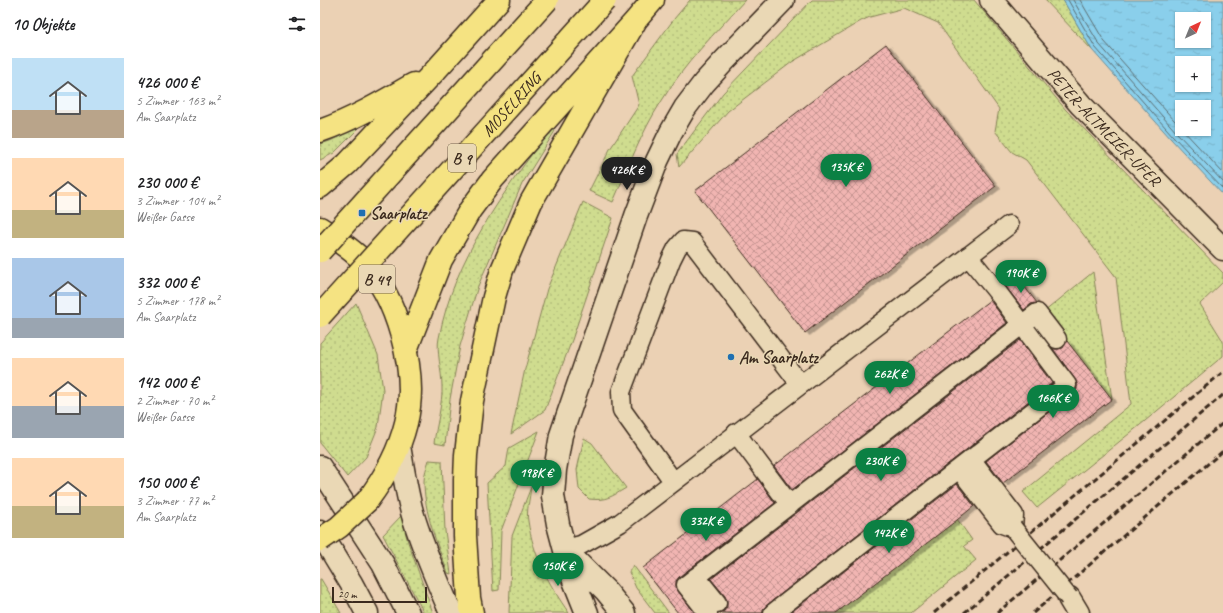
<!DOCTYPE html>
<html lang="de">
<head>
<meta charset="utf-8">
<style>
  body { margin:0; font-family:Caveat,sans-serif; background:#f6f6f6; color:#202124; height:100vh; display:flex; flex-direction:column; font-size:15px; white-space:nowrap }
  * { box-sizing:border-box; margin:0 }
  p { font-size:13px; color:#757577 }
  .icon { flex:none; width:22px; height:22px; fill:none; stroke:currentColor; stroke-width:2; stroke-linecap:round; stroke-linejoin:round }
  .map { position:relative; flex:1; overflow:hidden }
  .details { display:flex; flex-direction:column; background:#fff; width:320px }
  .details>* { flex:none }
  .needle { width:26px; rotate:43deg }
  .fabs { position:absolute; left:855px; top:12px; display:grid; gap:8px }
  .fabs a { display:grid; place-items:center; width:36px; height:36px; border-radius:0px; background:#fff; box-shadow:0 1px 3px #0004; font-size:20px }
  .scale { position:absolute; left:12px; bottom:10px; width:95px; box-sizing:border-box; padding-left:4px; border:2px solid #3b2a1e; border-top:0; font-size:11px; line-height:14px; white-space:nowrap; color:#3b2a1e; -webkit-text-stroke:3px #ead8b5; paint-order:stroke }
  .price { position:absolute; translate:-50% -34px; padding:0 9px; border-radius:14px; background:#0b8043; color:#fff; font-size:13px; line-height:26px; filter:drop-shadow(0 1px 2px #0008) }
  .price::after { content:''; position:absolute; left:50%; top:24px; width:12px; height:9px; margin-left:-6px; background:inherit; clip-path:polygon(0 0,100% 0,50% 100%) }
  .price.on { background:#222; color:#fff }
  ul { padding:0; list-style:none }
  li { display:flex; align-items:center; gap:12px; height:100px; padding:0 12px }
  li span { display:grid; place-items:center; flex:none; width:112px; height:80px; border-radius:0px; color:#555 }
  li>.icon { margin-inline-start:auto }
  span .icon { width:48px; height:48px; fill:#fffc; stroke-width:1 }
  li b { font-size:17px }
  h2 { display:flex; justify-content:space-between; align-items:center; height:48px; padding:0 12px; font-size:17px }
  main { display:flex; flex:1; min-height:0 }
  .map>svg:first-child { display:block }
</style>
</head>
<body>
<main>
<section class="details">
<h2>10 Objekte<svg class="icon" aria-label="filters" viewBox="0 0 24 24"><path d="M4 7h16M4 17h16"/><circle cx="9" cy="7" r="2"/><circle cx="15" cy="17" r="2"/></svg></h2>
<ul>
<li><span style="background:linear-gradient(#bfe0f5 65%,#b9a48a 0)"><svg class="icon" aria-label="home" viewBox="0 0 24 24"><path d="M3 11l9-7 9 7M6 9v11h12V9"/></svg></span><div><b>426 000 €</b><p>5 Zimmer · 163 m²</p><p>Am Saarplatz</p></div></li>
<li><span style="background:linear-gradient(#ffd9b3 65%,#c2b280 0)"><svg class="icon" aria-label="home" viewBox="0 0 24 24"><path d="M3 11l9-7 9 7M6 9v11h12V9"/></svg></span><div><b>230 000 €</b><p>3 Zimmer · 104 m²</p><p>Weißer Gasse</p></div></li>
<li><span style="background:linear-gradient(#a9c7e8 75%,#9aa5b1 0)"><svg class="icon" aria-label="home" viewBox="0 0 24 24"><path d="M3 11l9-7 9 7M6 9v11h12V9"/></svg></span><div><b>332 000 €</b><p>5 Zimmer · 178 m²</p><p>Am Saarplatz</p></div></li>
<li><span style="background:linear-gradient(#ffd9b3 60%,#9aa5b1 0)"><svg class="icon" aria-label="home" viewBox="0 0 24 24"><path d="M3 11l9-7 9 7M6 9v11h12V9"/></svg></span><div><b>142 000 €</b><p>2 Zimmer · 70 m²</p><p>Weißer Gasse</p></div></li>
<li><span style="background:linear-gradient(#ffd9b3 60%,#c2b280 0)"><svg class="icon" aria-label="home" viewBox="0 0 24 24"><path d="M3 11l9-7 9 7M6 9v11h12V9"/></svg></span><div><b>150 000 €</b><p>3 Zimmer · 77 m²</p><p>Am Saarplatz</p></div></li>
</ul>
</section>
<div class="map">
<svg width="903" height="613" viewBox="0 0 903 613">
  <defs>
    <pattern id="grass-dots" width="8" height="8" patternUnits="userSpaceOnUse"><rect width="8" height="8" fill="#cfdc8f"/><path d="M2 2h.1M6 6h.1" fill="none" stroke="#b3bd7b" stroke-width="1.8" stroke-linecap="round"/></pattern>
    <pattern id="water-ripples" width="26" height="14" patternUnits="userSpaceOnUse"><rect width="26" height="14" fill="#8acfeb"/><path d="M2 4q2-2 4 0t4 0M15 11q2-2 4 0t4 0" fill="none" stroke="#78b2c9"/></pattern>
    <pattern id="building-cross-hatch" width="8" height="8" patternUnits="userSpaceOnUse"><rect width="8" height="8" fill="#f1b5b2"/><path d="M0 0l8 8M0 8l8-8" fill="none" stroke="#c49390"/></pattern>
    <filter id="shadow"><feDropShadow dx="4.5" dy="2.5" stdDeviation="0" flood-color="#0004"/></filter>
  </defs>
  <rect width="100%" height="100%" fill="#ebd1b4"/>
  <filter id="ink" filterUnits="userSpaceOnUse"><feTurbulence type="fractalNoise" baseFrequency=".025" numOctaves="2"/><feDisplacementMap in="SourceGraphic" scale="8" xChannelSelector="R" yChannelSelector="G"/><feConvolveMatrix kernelMatrix="1 2 1 2 8 2 1 2 1" color-interpolation-filters="sRGB"/></filter>
  <g filter="url(#ink)">
    <path fill="url(#grass-dots)" stroke="#858356" d="M370,0H425C395,33 364,64 341,102C321,133 308,168 293,202L269,191L290,149L319,105L312,76L354,19Z
      M492,0H654L746,110L903,273V282L880,304L903,341V356L825,421L717,508L703,492L811,404L796,277L706,160L692,152L675,131L679,109L618,23L584,8L550,17L541,21L472,62L408,111L359,167L357,154L403,93Z
      M725,0H743L772,50Z
      M42,125L14,153L0,160V144L10,141Z
      M231,128L235,131L202,184L158,286L140,346L130,399L125,445L114,443C116,427 123,402 122,386C122,372 116,350 119,338C134,258 184,192 231,128Z
      M263,202L293,218L252,340L225,410L191,434L205,369L227,289Z
      M773,272L792,399L724,312Z
      M36,303L58,355L63,390L58,427L46,457L27,477L0,443V343Z
      M219,431L181,531L179,590L173,591L167,483L186,466L189,448Z
      M264,438L272,443L306,488C291,497 286,501 269,499L259,489L257,470Z
      M109,460L122,461L125,531L131,574L128,573C117,544 104,513 104,481C104,474 107,467 109,460Z
      M211,487C210,498 206,511 208,521C213,555 229,585 249,613H189L192,536Z
      M81,516L88,542L113,613H104L63,535Z
      M637,519L652,540L644,546L656,560L591,613H516Z
      M313,565L349,613H335L316,588L309,572Z
      M0,579H1L21,613H0Z"/>
    <path fill="url(#water-ripples)" stroke="#6a8d99" fill-rule="evenodd" d="M743,0H903V195L851,139L772,50ZM862,19H884V41H862ZM862,63H884V85H862ZM862,107H884V129H862Z"/>
    <g fill="none" stroke-linecap="round" stroke-linejoin="round">
      <path stroke="#5b6c70" stroke-width="1" d="M748,0L775,47L853,136L903,189
        M753,0L779,44L857,133L903,182
        M760,0L784,41L862,129L903,173"/>
    </g>
    <path fill="url(#building-cross-hatch)" stroke="#3b2a1e" filter="url(#shadow)" d="M566,44L676,186L485,333L375,191Z
      M698,278L717,303L711,304L704,310L686,287Z
      M670,300L687,323L472,490L454,466Z
      M700,340L732,383L447,605L443,609V613H400L404,611L407,607V601L405,596L391,579Z
      M747,341L792,399L683,483L666,461L753,393L757,389V384L755,379L733,349H738L743,348Z
      M438,479L455,503L359,577L356,581V586L358,591L375,613H358L323,568Z
      M637,484L654,506L637,520L516,613H470Z"/>
    <g fill="none" stroke-linecap="round" stroke-linejoin="round">
      <g stroke="#3b2a1e" stroke-width="21">
        <path id="lane" d="M416,433L470,505
          M639,469L682,524L693,528L694,515L651,459
          M353,481L302,410L301,392L351,260L357,248L363,241L372,242L480,384
          M245,549L261,545L300,523L689,225
          M376,577L397,603
          M388,613L366,585L717,313L737,339
          M453,613L747,385L678,293L648,256"/>
      </g>
      <g stroke="#3b2a1e" stroke-width="25">
        <path id="street" d="M245,550L286,591L304,613
          M749,598L758,613
          M267,613L251,573L238,524L233,496L235,470L241,435L316,216L337,161L351,132L365,108L384,83L405,60L463,0"/>
      </g>
      <g stroke="#3b2a1e" stroke-width="25">
        <g id="secondary">
          <path id="s1" d="M671,0L761,105L903,249"/>
          <path d="M79,446C83,468 86,490 92,512C102,547 117,580 131,613"/>
          <path d="M0,467L63,564L88,613"/>
          <path d="M0,532L31,583L47,613"/>
        </g>
      </g>
      <g stroke="#3b2a1e" stroke-width="25">
        <path id="primary" d="M0,228C7,232 14,237 20,242C27,247 35,253 41,259C77,296 99,372 86,423C79,452 65,477 47,501"/>
      </g>
      <g stroke="#3b2a1e" stroke-width="25">
        <path id="highway" d="M0,131C34,119 63,102 94,84
          M0,187L27,164L115,71L179,0
          M86,350L121,260L150,210L173,179L316,20L333,0
          M152,613L149,598L145,536V479L146,455L152,401L174,297L182,270L211,202L316,20"/>
      </g>
      <use href="#lane" stroke="#ead8b5" stroke-width="18"/>
      <use href="#street" stroke="#ead8b5" stroke-width="22"/>
      <use href="#secondary" stroke="#ead8b5" stroke-width="22"/>
      <use href="#primary" stroke="#f5e382" stroke-width="22"/>
      <use href="#highway" stroke="#f5e382" stroke-width="22"/>
      <path stroke="#3b2a1e" stroke-width="3" stroke-dasharray="6 3" stroke-linecap="butt" d="M614,613L903,372
        M644,613L903,395
        M677,613L903,423
        M713,613L903,451"/>
      <g stroke="#3b2a1e" stroke-width="21" stroke-linecap="butt">
        <path id="lane-bridge" d="M693,528L749,598"/>
      </g>
      <g stroke="#3b2a1e" stroke-width="25" stroke-linecap="butt">
        <path id="primary-bridge" d="M0,540L19,527L47,501"/>
      </g>
      <g stroke="#3b2a1e" stroke-width="25" stroke-linecap="butt">
        <g id="highway-bridge">
          <path d="M0,251L227,0"/>
          <path id="s2" d="M0,316L285,0"/>
        </g>
      </g>
      <use href="#lane-bridge" stroke="#ead8b5" stroke-width="18"/>
      <use href="#primary-bridge" stroke="#f5e382" stroke-width="22"/>
      <use href="#highway-bridge" stroke="#f5e382" stroke-width="22"/>
    </g>
  </g>
  <g fill="#1f6fb2" stroke="#ead8b5" stroke-width="1.5">
    <rect x="38" y="209" width="8" height="8" rx="2"/>
    <circle cx="411" cy="357" r="4"/>
  </g>
  <g text-anchor="middle" stroke-width="3" stroke-linejoin="round" paint-order="stroke">
    <g fill="#ead8b5" stroke="#705e4b" stroke-width="1">
      <rect x="128" y="144" width="28" height="28" rx="3"/>
      <rect x="39" y="265" width="36" height="28" rx="3"/>
    </g>
    <g font-size="16" font-weight="bold" fill="#3b2a1e">
      <text x="142" y="164">B 9</text>
      <text x="57" y="285">B 49</text>
    </g>
    <g font-size="17" fill="#3b2a1e" stroke="#ead8b5">
      <text dy="6" stroke="none"><textPath href="#s2" startOffset="285">MOSELRING</textPath></text>
      <text dy="6" stroke="none"><textPath href="#s1" startOffset="170">PETER-ALTMEIER-UFER</textPath></text>
    </g>
    <g font-size="17" font-weight="bold" fill="#3b2a1e" stroke="#ead8b5" text-anchor="start">
      <text x="50" y="219">Saarplatz</text>
      <text x="419" y="363">Am Saarplatz</text>
    </g>
  </g>
</svg>
<div class="fabs">
<a><svg class="needle" viewBox="-14 -14 28 28"><path d="M0-13l5 13h-10z" fill="#e53935"/><path d="M0 13l5-13h-10z" fill="#757577"/></svg></a>
<a>+</a>
<a>−</a>
</div>
<div class="scale">20 m</div>
<b class="price" style="left:526px;top:188px">135K €</b>
<b class="price on" style="left:307px;top:191px">426K €</b>
<b class="price" style="left:701px;top:294px">190K €</b>
<b class="price" style="left:570px;top:395px">262K €</b>
<b class="price" style="left:733px;top:419px">166K €</b>
<b class="price" style="left:561px;top:482px">230K €</b>
<b class="price" style="left:216px;top:494px">198K €</b>
<b class="price" style="left:386px;top:542px">332K €</b>
<b class="price" style="left:569px;top:554px">142K €</b>
<b class="price" style="left:238px;top:587px">150K €</b>
</div>
</main>
</body>
</html>
